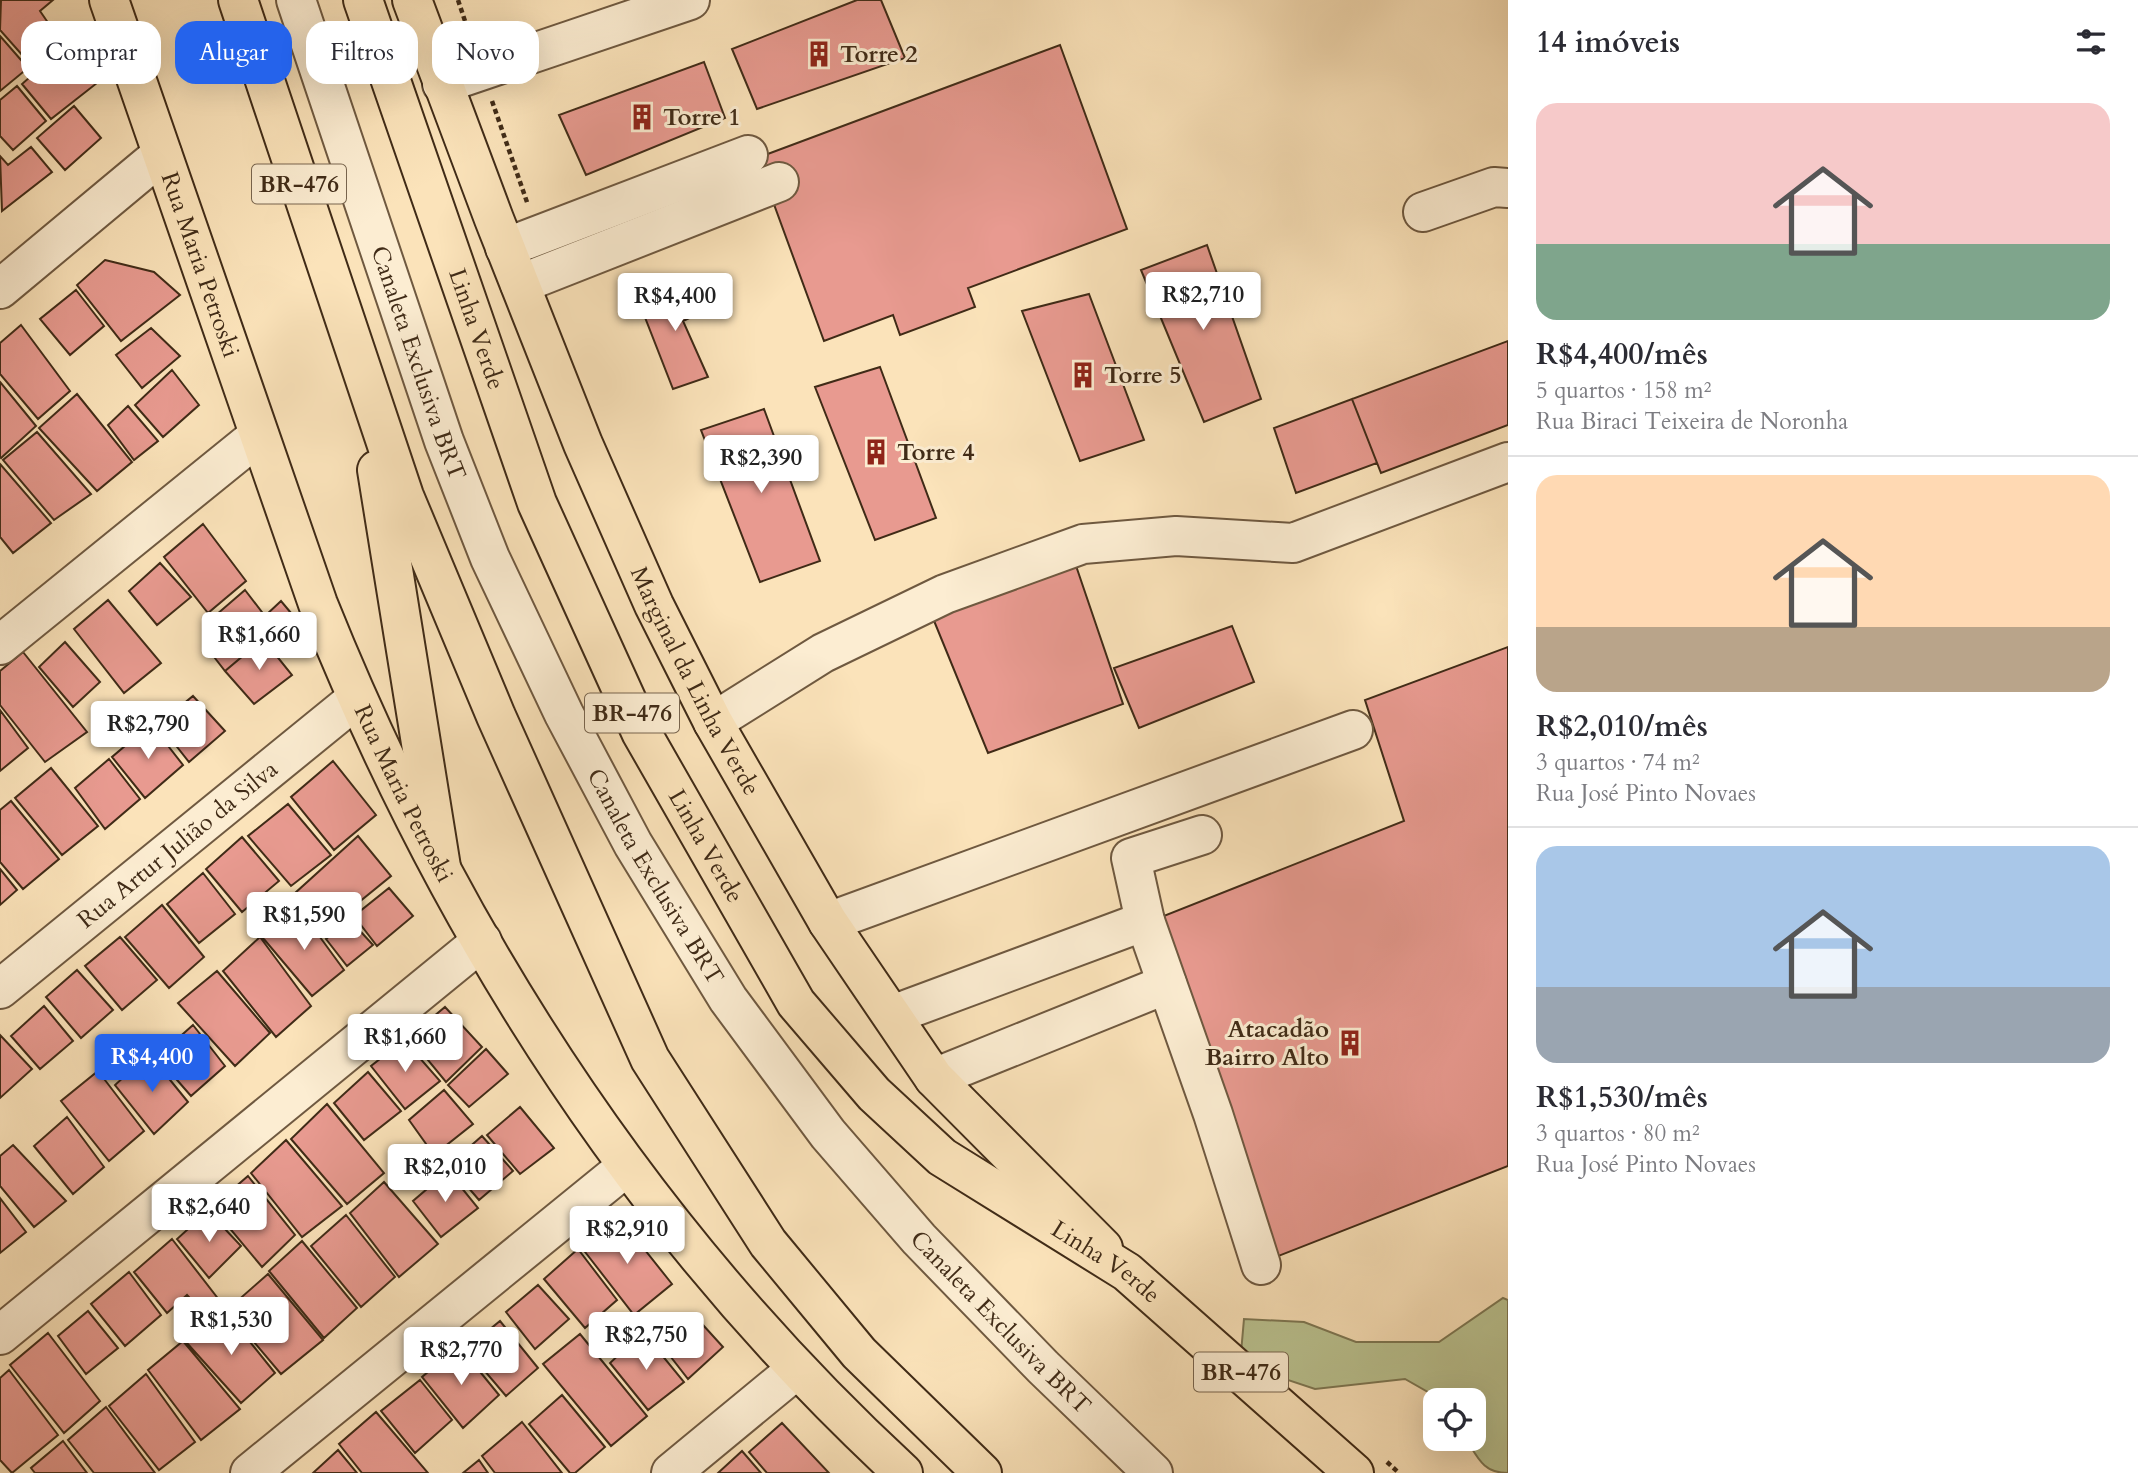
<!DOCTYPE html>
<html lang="pt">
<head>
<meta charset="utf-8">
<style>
  body { margin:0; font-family:Cardo,serif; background:#f2f2f3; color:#2b2b33; height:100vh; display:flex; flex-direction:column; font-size:26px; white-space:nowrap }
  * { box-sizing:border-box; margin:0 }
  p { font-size:23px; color:#7c7c81 }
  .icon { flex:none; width:38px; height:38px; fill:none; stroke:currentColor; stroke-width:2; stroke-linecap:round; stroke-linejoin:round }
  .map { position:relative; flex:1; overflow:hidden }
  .details { display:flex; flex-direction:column; background:#fff; width:630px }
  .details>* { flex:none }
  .guide { position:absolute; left:21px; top:21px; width:665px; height:63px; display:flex; gap:14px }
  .buttons { position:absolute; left:1423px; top:1388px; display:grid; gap:14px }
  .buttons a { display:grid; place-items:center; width:63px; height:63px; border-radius:14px; background:#fff; box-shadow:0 7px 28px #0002; font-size:35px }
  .price { position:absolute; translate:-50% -60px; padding:0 16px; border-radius:7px; background:#fff; color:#222; font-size:23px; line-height:46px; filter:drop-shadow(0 2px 4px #0008) }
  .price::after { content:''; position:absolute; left:50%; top:42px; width:21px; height:16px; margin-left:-10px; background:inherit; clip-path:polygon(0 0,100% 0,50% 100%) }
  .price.active { background:#2563eb; color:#fff }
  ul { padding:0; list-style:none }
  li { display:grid; align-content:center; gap:14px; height:371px; padding:0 28px }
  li+li { border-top:2px solid #e1e1e2 }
  li span { display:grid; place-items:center; height:217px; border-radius:21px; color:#555 }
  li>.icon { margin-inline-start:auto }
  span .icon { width:126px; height:126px; fill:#fffc; stroke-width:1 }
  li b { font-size:30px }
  h2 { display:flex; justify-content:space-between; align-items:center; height:84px; padding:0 28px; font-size:30px }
  .chip { padding:0 24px; border-radius:21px; background:#fff; box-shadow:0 7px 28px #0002; font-size:24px; line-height:63px }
  .chip.active { background:#2563eb; color:#fff }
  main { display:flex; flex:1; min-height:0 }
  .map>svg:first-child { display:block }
</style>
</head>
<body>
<main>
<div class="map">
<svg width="1508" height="1473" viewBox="0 0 1508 1473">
  <rect width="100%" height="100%" fill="#fbe3ba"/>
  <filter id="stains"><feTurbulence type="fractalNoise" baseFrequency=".00286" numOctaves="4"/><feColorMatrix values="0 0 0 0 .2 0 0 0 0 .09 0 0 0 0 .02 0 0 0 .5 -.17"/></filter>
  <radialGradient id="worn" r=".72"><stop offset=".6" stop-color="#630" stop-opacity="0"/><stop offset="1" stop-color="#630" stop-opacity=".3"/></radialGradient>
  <path fill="#bbc492" stroke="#7e7854" stroke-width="2" d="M1503,1298L1508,1300V1473C1483,1473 1478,1458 1466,1439L1474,1438V1400H1442L1405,1379L1315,1389L1240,1364L1244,1319L1304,1322L1356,1342H1439Z"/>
  <path fill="#e89a90" stroke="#402b17" stroke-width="2" d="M1,0H53L40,11L51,27L35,41L31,65L0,30Z
    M857,0H881L905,58L757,109L732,49Z
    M0,36L28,68L0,91Z
    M1060,45L1127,229L968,288L975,307L900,335L893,315L824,341L757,158Z
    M64,47L97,83L51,119L22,84Z
    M704,62L725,118L586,175L559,115Z
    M17,86L46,121L13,150L0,136V100Z
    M74,106L101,138L65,170L37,138Z
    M31,147L52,172L2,211L0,156L8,165Z
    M1207,245L1261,399L1204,422L1141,270Z
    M105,260L154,272L180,295L121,341L77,285Z
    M691,282L704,311L683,321L708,377L673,389L639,302Z
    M76,290L104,326L70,355L40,319Z
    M1089,294L1144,440L1080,461L1022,311Z
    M21,325L70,391L38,419L0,374V343Z
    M151,328L180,356L142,388L116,355Z
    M1508,341V425L1381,473L1352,399Z
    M880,367L936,518L875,540L815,387Z
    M172,370L199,405L163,437L135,405Z
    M0,382L36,426L1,458L0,457Z
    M77,394L132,462L97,491L39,428Z
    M1352,399L1377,463L1296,493L1274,428Z
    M128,406L158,441L134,460L108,425Z
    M764,409L820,561L760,582L701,430Z
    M37,432L91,494L54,520L3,460Z
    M0,464L51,523L13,553L0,537Z
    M203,524L246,581L208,613L164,557Z
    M1072,554L1123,704L988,753L930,611Z
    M160,563L191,597L157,625L129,591Z
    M245,590L265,616L281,601L291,613L275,627L283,638L271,649L263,639L225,671L211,653L226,640L209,621Z
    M108,600L161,663L124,693L74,629Z
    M1232,626L1254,682L1139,728L1114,668Z
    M263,639L292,675L254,704L225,671Z
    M65,642L100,682L73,707L39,667Z
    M1508,647V1166L1268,1260L1151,921L1404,821L1365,700Z
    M23,652L87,732L45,762L0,705V671Z
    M193,696L225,731L189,762L159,724Z
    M0,710L28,748L0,771Z
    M151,724L183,765L145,798L112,757Z
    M109,759L140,799L105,829L75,788Z
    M333,761L376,815L334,850L291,797Z
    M51,768L98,826L62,855L15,798Z
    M11,801L59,859L23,889L0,862V810Z
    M288,804L331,855L291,886L248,836Z
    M358,836L391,876L321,933L294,894Z
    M242,837L279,881L242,912L206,869Z
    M0,869L17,890L0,905Z
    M203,873L235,914L199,943L167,904Z
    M389,888L413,916L377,946L354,916Z
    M162,905L204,957L169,988L125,937Z
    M298,907L344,970L312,996L263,938Z
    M350,920L373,945L347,966L326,939Z
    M120,937L157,980L122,1010L85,966Z
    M260,937L311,1006L276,1037L223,971Z
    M77,970L113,1010L81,1038L46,997Z
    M217,971L270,1033L235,1066L178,1003Z
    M44,1006L73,1041L40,1069L11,1036Z
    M445,1007L482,1047L446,1082L409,1037Z
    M193,1025L225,1066L191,1096L157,1057Z
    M0,1035L32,1069L0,1098Z
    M404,1040L440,1081L405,1109L371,1066Z
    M486,1049L508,1074L469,1107L448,1085Z
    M149,1054L188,1102L154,1134L115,1085Z
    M98,1071L144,1131L109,1161L61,1101Z
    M368,1072L401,1111L364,1140L334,1103Z
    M444,1090L473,1124L434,1155L409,1120Z
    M327,1104L384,1173L347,1204L291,1139Z
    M520,1107L554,1148L520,1174L487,1135Z
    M67,1117L104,1167L73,1194L34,1146Z
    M482,1136L513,1171L479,1200L449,1165Z
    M286,1140L342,1206L302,1237L251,1173Z
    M13,1145L66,1201L34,1227L0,1186V1156Z
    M448,1171L478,1208L441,1237L413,1201Z
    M248,1176L295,1235L262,1267L212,1207Z
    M384,1182L438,1244L399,1277L350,1213Z
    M0,1198L26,1232L0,1253Z
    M208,1211L241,1246L209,1278L177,1239Z
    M346,1215L395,1277L361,1307L311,1246Z
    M618,1216L672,1284L634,1315L582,1248Z
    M172,1239L223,1305L207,1317L187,1295L167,1313L134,1272Z
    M302,1241L357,1308L324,1338L269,1271Z
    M578,1249L617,1300L585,1328L544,1279Z
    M129,1272L161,1315L125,1346L91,1304Z
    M268,1274L323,1340L281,1374L227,1310Z
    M538,1285L569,1319L535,1349L506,1312Z
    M88,1311L118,1348L86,1374L58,1336Z
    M225,1311L275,1373L241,1403L186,1342Z
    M693,1314L723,1347L688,1379L660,1343Z
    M500,1321L538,1368L506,1396L466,1349Z
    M643,1332L684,1382L648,1410L610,1363Z
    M48,1333L100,1401L64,1433L10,1365Z
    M580,1334L647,1416L611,1446L543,1364Z
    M183,1341L240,1409L201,1440L148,1370Z
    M459,1346L499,1395L463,1428L422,1377Z
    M9,1370L58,1435L12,1473L0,1460V1378Z
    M146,1374L195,1442L159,1470L109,1406Z
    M420,1380L452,1420L415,1453L381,1411Z
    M562,1395L605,1447L575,1473H570L529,1424Z
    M106,1407L155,1473H94L68,1440Z
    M376,1412L428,1473H362L339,1444Z
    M522,1422L562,1473H495L482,1456Z
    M782,1423L829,1473H767L749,1452Z
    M63,1441L87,1473H35L31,1468Z
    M338,1450L357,1473H313Z
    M742,1451L761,1473H718Z
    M479,1460L488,1473H463Z"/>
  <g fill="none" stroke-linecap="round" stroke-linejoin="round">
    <g stroke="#6f5940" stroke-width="42">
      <g id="minor">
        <path id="s1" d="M296,0L444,441L490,558L564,714L633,844L728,999L828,1134L919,1239L1043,1367L1153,1473"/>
        <path d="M442,84L690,0"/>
        <path d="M1423,212L1494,187L1508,188"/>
        <path d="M505,248L748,155"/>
        <path d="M520,284L779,182"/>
        <path d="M0,289L162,154"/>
        <path d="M0,645L259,435"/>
        <path d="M713,722L823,653L945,594L1083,544L1176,536L1293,543L1508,462"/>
        <path d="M1202,835L1131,858L1145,921L1213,1114L1261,1265"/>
        <path d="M828,922L1353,730"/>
        <path id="s2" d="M0,989L356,699"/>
        <path d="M892,1015L1145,921"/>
        <path d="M934,1078L1167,984"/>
        <path d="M0,1335L482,941"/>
        <path d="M250,1473L626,1167"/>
        <path d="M671,1473L797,1369"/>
      </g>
    </g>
    <g stroke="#402b17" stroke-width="42">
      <g id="major">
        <path id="s3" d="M109,0L318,604C450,933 641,1231 903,1473"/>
        <path id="s4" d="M412,0L494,219L583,444L654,605L713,722L828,922L934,1078L1103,1248"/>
      </g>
    </g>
    <g stroke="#402b17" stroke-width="42">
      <g id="highway">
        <path d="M238,0L404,496L496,716L650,1059L768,1243L859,1353L982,1473"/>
        <path id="s5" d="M363,0L537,503L641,732L796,1003L874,1094L942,1157L1127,1272L1354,1473"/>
        <path d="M377,470L441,867"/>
      </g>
    </g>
    <path stroke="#402b17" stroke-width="4.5" stroke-dasharray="5 3.5" stroke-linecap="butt" d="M458,0L471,39
      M492,101L528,205
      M1387,1462L1399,1473"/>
    <use href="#minor" stroke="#fcedd2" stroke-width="38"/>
    <use href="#major" stroke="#fbe3ba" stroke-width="38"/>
    <use href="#highway" stroke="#fbe3ba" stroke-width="38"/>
  </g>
  <defs>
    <g id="building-bare" transform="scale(2.1)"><path d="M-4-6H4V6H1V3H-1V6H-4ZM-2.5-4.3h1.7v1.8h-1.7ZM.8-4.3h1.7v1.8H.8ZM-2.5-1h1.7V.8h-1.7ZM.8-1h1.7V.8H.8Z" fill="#8f2418" stroke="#fcedd2" stroke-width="2.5" paint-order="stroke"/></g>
  </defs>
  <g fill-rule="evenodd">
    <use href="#building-bare" x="819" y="54"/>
    <use href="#building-bare" x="642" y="117"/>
    <use href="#building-bare" x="1083" y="375"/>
    <use href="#building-bare" x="876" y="452"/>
    <use href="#building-bare" x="1350" y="1043"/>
  </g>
  <g text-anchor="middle" stroke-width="6" stroke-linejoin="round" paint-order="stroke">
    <g fill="#fcedd2" stroke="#78654f" stroke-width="2">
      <rect x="252" y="164.5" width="94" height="39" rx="5"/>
      <rect x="585" y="693.5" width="94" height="39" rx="5"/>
      <rect x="1194" y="1352.5" width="94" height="39" rx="5"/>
    </g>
    <g font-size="23" font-weight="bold" fill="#402b17">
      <text x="299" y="192">BR-476</text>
      <text x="632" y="721">BR-476</text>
      <text x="1241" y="1380">BR-476</text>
    </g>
    <g font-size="24" font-weight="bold" fill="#402b17" stroke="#fcedd2" text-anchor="start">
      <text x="840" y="62">Torre 2</text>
      <text x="663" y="125">Torre 1</text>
      <text x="1104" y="383">Torre 5</text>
      <text x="897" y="460">Torre 4</text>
      <text x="1329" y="1037" text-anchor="end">Atacadão<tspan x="1329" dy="28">Bairro Alto</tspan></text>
    </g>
    <g font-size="24" fill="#402b17" stroke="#fcedd2">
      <text dy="8" stroke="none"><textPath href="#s3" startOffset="280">Rua Maria Petroski</textPath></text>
      <text dy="8" stroke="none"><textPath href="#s5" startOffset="348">Linha Verde</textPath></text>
      <text dy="8" stroke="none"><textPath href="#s1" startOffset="383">Canaleta Exclusiva BRT</textPath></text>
      <text dy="8" stroke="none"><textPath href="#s4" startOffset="738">Marginal da Linha Verde</textPath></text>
      <text dy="8" stroke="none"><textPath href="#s3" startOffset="847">Rua Maria Petroski</textPath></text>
      <text dy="8" stroke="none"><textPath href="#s2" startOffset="229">Rua Artur Julião da Silva</textPath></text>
      <text dy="8" stroke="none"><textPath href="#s5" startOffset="915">Linha Verde</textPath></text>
      <text dy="8" stroke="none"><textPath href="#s1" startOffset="950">Canaleta Exclusiva BRT</textPath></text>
      <text dy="8" stroke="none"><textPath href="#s5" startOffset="1503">Linha Verde</textPath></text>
      <text dy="8" stroke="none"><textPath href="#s1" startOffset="1516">Canaleta Exclusiva BRT</textPath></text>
    </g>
  </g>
  <rect width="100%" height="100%" filter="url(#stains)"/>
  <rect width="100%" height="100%" fill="url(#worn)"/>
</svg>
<div class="buttons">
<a><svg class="icon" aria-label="locate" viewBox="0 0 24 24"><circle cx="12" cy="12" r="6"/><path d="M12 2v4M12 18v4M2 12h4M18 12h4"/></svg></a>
</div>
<b class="price" style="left:1203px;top:332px">R$2,710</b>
<b class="price" style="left:675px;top:333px">R$4,400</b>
<b class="price" style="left:761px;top:495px">R$2,390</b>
<b class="price" style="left:259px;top:672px">R$1,660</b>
<b class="price" style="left:148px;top:761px">R$2,790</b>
<b class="price" style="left:304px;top:952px">R$1,590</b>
<b class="price" style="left:405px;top:1074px">R$1,660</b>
<b class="price active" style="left:152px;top:1094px">R$4,400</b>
<b class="price" style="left:445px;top:1204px">R$2,010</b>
<b class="price" style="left:209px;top:1244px">R$2,640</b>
<b class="price" style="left:627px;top:1266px">R$2,910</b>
<b class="price" style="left:231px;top:1357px">R$1,530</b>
<b class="price" style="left:646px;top:1372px">R$2,750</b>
<b class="price" style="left:461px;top:1387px">R$2,770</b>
<div class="guide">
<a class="chip">Comprar</a>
<a class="chip active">Alugar</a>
<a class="chip">Filtros</a>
<a class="chip">Novo</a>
</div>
</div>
<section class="details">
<h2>14 imóveis<svg class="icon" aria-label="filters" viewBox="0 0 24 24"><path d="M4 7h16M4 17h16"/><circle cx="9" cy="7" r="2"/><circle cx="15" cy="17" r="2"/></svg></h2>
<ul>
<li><span style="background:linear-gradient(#f6c9c9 65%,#7fa58c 0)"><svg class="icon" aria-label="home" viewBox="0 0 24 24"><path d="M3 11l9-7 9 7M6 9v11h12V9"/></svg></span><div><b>R$4,400/mês</b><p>5 quartos · 158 m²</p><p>Rua Biraci Teixeira de Noronha</p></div></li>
<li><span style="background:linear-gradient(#ffd9b3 70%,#b9a48a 0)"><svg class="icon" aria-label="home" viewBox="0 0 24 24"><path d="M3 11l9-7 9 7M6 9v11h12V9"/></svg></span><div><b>R$2,010/mês</b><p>3 quartos · 74 m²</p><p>Rua José Pinto Novaes</p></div></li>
<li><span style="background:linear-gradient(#a9c7e8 65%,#9aa5b1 0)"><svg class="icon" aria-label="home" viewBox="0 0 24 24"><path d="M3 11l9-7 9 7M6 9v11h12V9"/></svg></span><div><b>R$1,530/mês</b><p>3 quartos · 80 m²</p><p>Rua José Pinto Novaes</p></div></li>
</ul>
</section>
</main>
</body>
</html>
